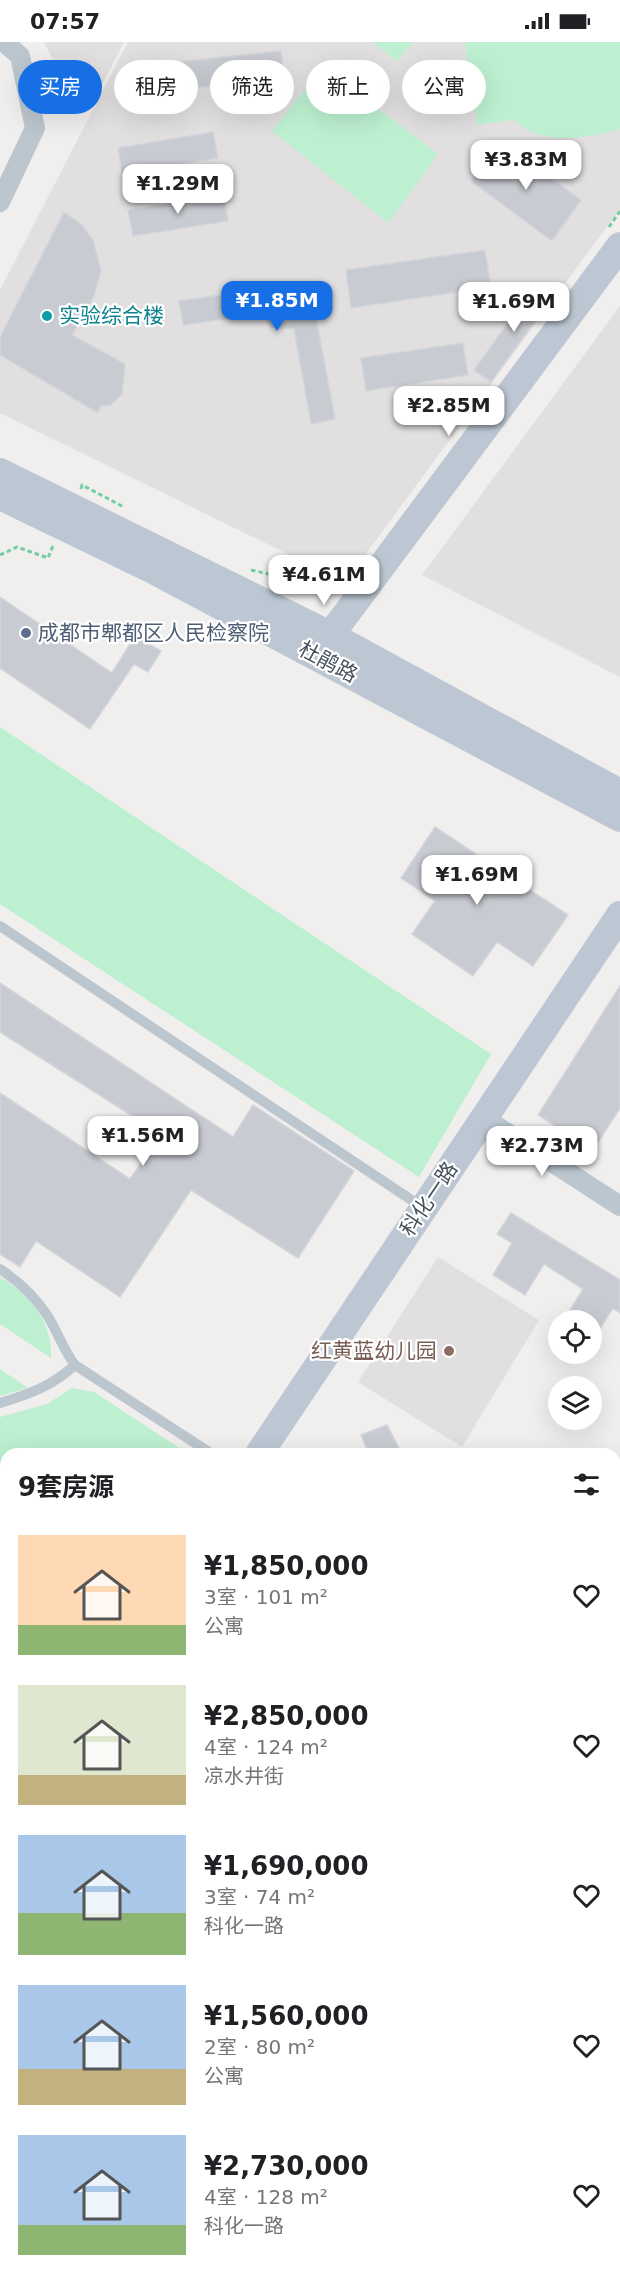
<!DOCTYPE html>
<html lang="zh">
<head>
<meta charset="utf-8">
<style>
  body { margin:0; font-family:"DejaVu Sans","Noto Sans SC",sans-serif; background:#f2f2f2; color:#202124; height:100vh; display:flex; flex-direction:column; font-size:22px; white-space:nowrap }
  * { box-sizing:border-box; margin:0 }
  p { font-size:20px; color:#757577 }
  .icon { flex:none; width:33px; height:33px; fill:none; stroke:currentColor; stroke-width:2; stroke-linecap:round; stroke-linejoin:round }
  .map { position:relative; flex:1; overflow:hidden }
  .panel { position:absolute; left:0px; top:1406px; width:621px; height:836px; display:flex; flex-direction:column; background:#fff; border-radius:18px 18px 0 0; box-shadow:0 6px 24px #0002 }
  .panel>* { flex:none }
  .hud { position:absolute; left:18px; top:18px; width:585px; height:54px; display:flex; gap:12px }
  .controls { position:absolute; left:548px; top:1268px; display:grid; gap:12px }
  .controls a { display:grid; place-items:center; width:54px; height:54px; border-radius:50%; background:#fff; box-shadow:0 6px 24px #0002; font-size:30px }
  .price { position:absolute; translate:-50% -51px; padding:0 14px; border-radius:12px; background:#fff; color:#222; font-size:20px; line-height:39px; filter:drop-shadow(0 2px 3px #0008) }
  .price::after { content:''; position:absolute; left:50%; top:36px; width:18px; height:14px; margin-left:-9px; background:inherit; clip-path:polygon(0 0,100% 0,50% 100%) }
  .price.selected { background:#166fe4; color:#fff }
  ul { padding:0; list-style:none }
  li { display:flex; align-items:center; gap:18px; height:150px; padding:0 18px }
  li span { display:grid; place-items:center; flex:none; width:168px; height:120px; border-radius:0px; color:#555 }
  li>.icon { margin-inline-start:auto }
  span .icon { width:72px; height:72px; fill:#fffc; stroke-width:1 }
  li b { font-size:26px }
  h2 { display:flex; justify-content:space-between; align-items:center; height:72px; padding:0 18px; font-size:26px }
  .tag { padding:0 21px; border-radius:27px; background:#fff; box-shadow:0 6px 24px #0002; font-size:21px; line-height:54px }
  .tag.selected { background:#166fe4; color:#fff }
  .status { display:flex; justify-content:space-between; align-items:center; height:42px; padding:0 30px; background:#fff; direction:ltr }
  .status svg { height:16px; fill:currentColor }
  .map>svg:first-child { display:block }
</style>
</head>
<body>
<div class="status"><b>07:57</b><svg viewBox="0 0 49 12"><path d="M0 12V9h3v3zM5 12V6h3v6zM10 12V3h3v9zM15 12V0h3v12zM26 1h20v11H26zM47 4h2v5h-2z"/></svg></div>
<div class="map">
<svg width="620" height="2240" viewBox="0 0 620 2240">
  <rect width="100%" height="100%" fill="#f1eeee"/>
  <path fill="#fcf6e7" d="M6,1876V1998L0,1994V1886Z
    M0,2156L6,2160V2235H127L136,2240H0Z"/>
  <path fill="#e2dfe0" d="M44,0H124L89,68L68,59L66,43Z
    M128,0H620V167L345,540L0,371V248Z
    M620,264V635L422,533Z
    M438,1215L539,1278L462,1405L358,1340Z"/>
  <path fill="#bcf0d0" d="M372,0H413L397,19Z
    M465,0H620V87C587,96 541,105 514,78L477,83Z
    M323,25L438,112L388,181L272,89Z
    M0,685L491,1012L419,1135L0,862Z
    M0,1235C29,1253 53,1279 51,1316L0,1282Z
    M0,1327L28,1346L0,1354Z
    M72,1346L94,1350L187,1411L6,1412V1760L0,1769V1375L47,1362Z
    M615,1690L620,1694V1876L615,1873Z
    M0,2175L6,2179V2235H34L36,2240H0Z
    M97,2235H156L164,2240H105Z"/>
  <path fill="#c8cbd1" stroke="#d2d5da" stroke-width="1.5" d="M281,9L284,37L170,48L167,21Z
    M213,90L218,116L122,132L118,106Z
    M500,99L581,158L552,199L471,139Z
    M224,152L228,179L133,194L128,168Z
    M64,170L82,183L93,198L101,228L94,254L72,293L125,322L122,352L111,363L101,364L98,371L0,313V295Z
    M485,208L491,245L351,266L346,228Z
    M299,242H304L311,248L335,377L311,382L294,287L271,285L261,272L183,283L179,259Z
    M536,242L553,254L491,340L474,328Z
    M463,301L468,333L366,349L361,316Z
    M0,555L112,631L135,594L161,609L148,630L134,622L90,687L0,626Z
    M435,785L568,873L533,924L497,900L473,934L412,892L435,859L401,836Z
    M0,941L233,1095L253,1063L354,1129L298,1216L191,1148L120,1255L36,1199L20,1225L0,1212V1051L130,1137L161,1092L0,990Z
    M620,944V1066L593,1108L538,1073Z
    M511,1171L620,1238V1271L613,1266L591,1301V1278H564L583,1247L544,1222L525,1253L493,1233L512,1201L497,1192Z
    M387,1383L402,1412H369L361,1393Z"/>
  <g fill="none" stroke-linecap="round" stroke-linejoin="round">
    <path stroke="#73cea2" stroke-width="3" stroke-dasharray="4.5 3" stroke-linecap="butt" d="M609,185L620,169
      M81,447L82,443L124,465
      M0,513L17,505L48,516L53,504
      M251,528L313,542H342
      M0,1453H6
      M0,1518L6,1514
      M0,1566L6,1563
      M0,1618L6,1614
      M0,1633L6,1624
      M0,1655L6,1653
      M0,1737L6,1741
      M0,1761L6,1751
      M182,2235L188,2240
      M335,2235L343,2240"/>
    <path stroke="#bcc6ce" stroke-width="10" d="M0,884L422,1165
      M0,1227C18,1239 35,1255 47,1273C58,1290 62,1306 75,1323
      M0,1361C30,1352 52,1344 75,1323L212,1412"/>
    <path stroke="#bcc6ce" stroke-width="20" d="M0,160L35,86L20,14L4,0
      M484,1076L620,1164
      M615,1671L620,1674
      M615,1893L620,1897
      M615,2067L620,2059
      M503,2240L507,2235"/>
    <path stroke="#bcc7d3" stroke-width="28" d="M0,430L330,593L620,751
      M0,454L153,528L620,776
      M320,607L620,204
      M259,1412L620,873
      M0,1821L6,1811"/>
    <path stroke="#aebece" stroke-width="32" d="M0,2059L6,2063
      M0,2102L6,2106
      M216,2235L224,2240
      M282,2235L290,2240"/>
  </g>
  <circle fill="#0f9aa8" stroke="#fff" stroke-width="2" cx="47" cy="274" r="6"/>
  <circle fill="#5c6f8a" stroke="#fff" stroke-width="2" cx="26" cy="591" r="6"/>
  <circle fill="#8d6e63" stroke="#fff" stroke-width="2" cx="449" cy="1309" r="6"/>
  <g text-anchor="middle" stroke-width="4.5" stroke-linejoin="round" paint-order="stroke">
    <g font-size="21" fill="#0d838f" stroke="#fff" text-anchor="start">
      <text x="59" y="281">实验综合楼</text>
    </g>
    <g font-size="21" fill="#4e5e75" stroke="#fff" text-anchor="start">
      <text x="38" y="598">成都市郫都区人民检察院</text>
    </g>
    <g font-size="21" fill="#46525c" stroke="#fff">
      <text transform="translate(328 620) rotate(28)" y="7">杜鹃路</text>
      <text transform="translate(429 1157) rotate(-56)" y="7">科化一路</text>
    </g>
    <g font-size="21" fill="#785e54" stroke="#fff" text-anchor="end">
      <text x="437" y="1316">红黄蓝幼儿园</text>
    </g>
  </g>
</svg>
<div class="controls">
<a><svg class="icon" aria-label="locate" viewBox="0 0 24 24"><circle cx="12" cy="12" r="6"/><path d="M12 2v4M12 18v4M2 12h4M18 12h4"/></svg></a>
<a><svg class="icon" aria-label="layers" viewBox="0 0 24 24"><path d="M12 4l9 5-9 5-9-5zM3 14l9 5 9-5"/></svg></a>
</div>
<b class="price" style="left:526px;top:149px">¥3.83M</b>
<b class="price" style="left:178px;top:173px">¥1.29M</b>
<b class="price selected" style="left:277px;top:290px">¥1.85M</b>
<b class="price" style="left:514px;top:291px">¥1.69M</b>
<b class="price" style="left:449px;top:395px">¥2.85M</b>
<b class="price" style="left:324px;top:564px">¥4.61M</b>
<b class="price" style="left:477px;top:864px">¥1.69M</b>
<b class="price" style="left:143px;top:1125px">¥1.56M</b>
<b class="price" style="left:542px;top:1135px">¥2.73M</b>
<div class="hud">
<a class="tag selected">买房</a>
<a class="tag">租房</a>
<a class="tag">筛选</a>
<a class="tag">新上</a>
<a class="tag">公寓</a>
</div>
<section class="panel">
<h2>9套房源<svg class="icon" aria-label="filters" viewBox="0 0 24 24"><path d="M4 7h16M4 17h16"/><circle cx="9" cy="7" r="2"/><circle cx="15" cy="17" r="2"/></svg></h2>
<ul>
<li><span style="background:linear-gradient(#ffd9b3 75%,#8fb573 0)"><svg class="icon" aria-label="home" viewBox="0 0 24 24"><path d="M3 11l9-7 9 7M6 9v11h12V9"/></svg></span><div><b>¥1,850,000</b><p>3室 · 101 m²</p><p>公寓</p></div><svg class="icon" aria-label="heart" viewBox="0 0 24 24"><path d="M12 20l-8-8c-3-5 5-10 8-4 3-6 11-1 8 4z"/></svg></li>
<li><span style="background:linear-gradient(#dfe7d0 75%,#c2b280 0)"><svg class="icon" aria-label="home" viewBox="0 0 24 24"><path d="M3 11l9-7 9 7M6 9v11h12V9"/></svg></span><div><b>¥2,850,000</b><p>4室 · 124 m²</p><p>凉水井街</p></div><svg class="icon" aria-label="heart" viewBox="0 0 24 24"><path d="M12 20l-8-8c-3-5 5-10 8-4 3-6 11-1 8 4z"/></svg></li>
<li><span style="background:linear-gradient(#a9c7e8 65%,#8fb573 0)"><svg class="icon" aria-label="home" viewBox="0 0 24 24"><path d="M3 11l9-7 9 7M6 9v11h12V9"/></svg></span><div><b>¥1,690,000</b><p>3室 · 74 m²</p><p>科化一路</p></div><svg class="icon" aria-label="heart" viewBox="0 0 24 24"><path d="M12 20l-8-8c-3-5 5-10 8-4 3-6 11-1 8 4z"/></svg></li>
<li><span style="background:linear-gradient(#a9c7e8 70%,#c2b280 0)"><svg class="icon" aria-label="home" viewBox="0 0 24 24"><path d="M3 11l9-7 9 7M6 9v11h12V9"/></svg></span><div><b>¥1,560,000</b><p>2室 · 80 m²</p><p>公寓</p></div><svg class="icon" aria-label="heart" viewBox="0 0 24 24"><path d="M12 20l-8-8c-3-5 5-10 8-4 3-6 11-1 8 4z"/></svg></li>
<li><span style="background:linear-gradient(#a9c7e8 75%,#8fb573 0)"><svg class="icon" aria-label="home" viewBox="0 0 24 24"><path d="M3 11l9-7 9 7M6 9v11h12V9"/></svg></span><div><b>¥2,730,000</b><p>4室 · 128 m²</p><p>科化一路</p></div><svg class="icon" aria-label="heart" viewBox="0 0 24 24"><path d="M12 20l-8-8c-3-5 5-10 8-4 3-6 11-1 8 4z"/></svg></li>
</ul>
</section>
</div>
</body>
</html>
